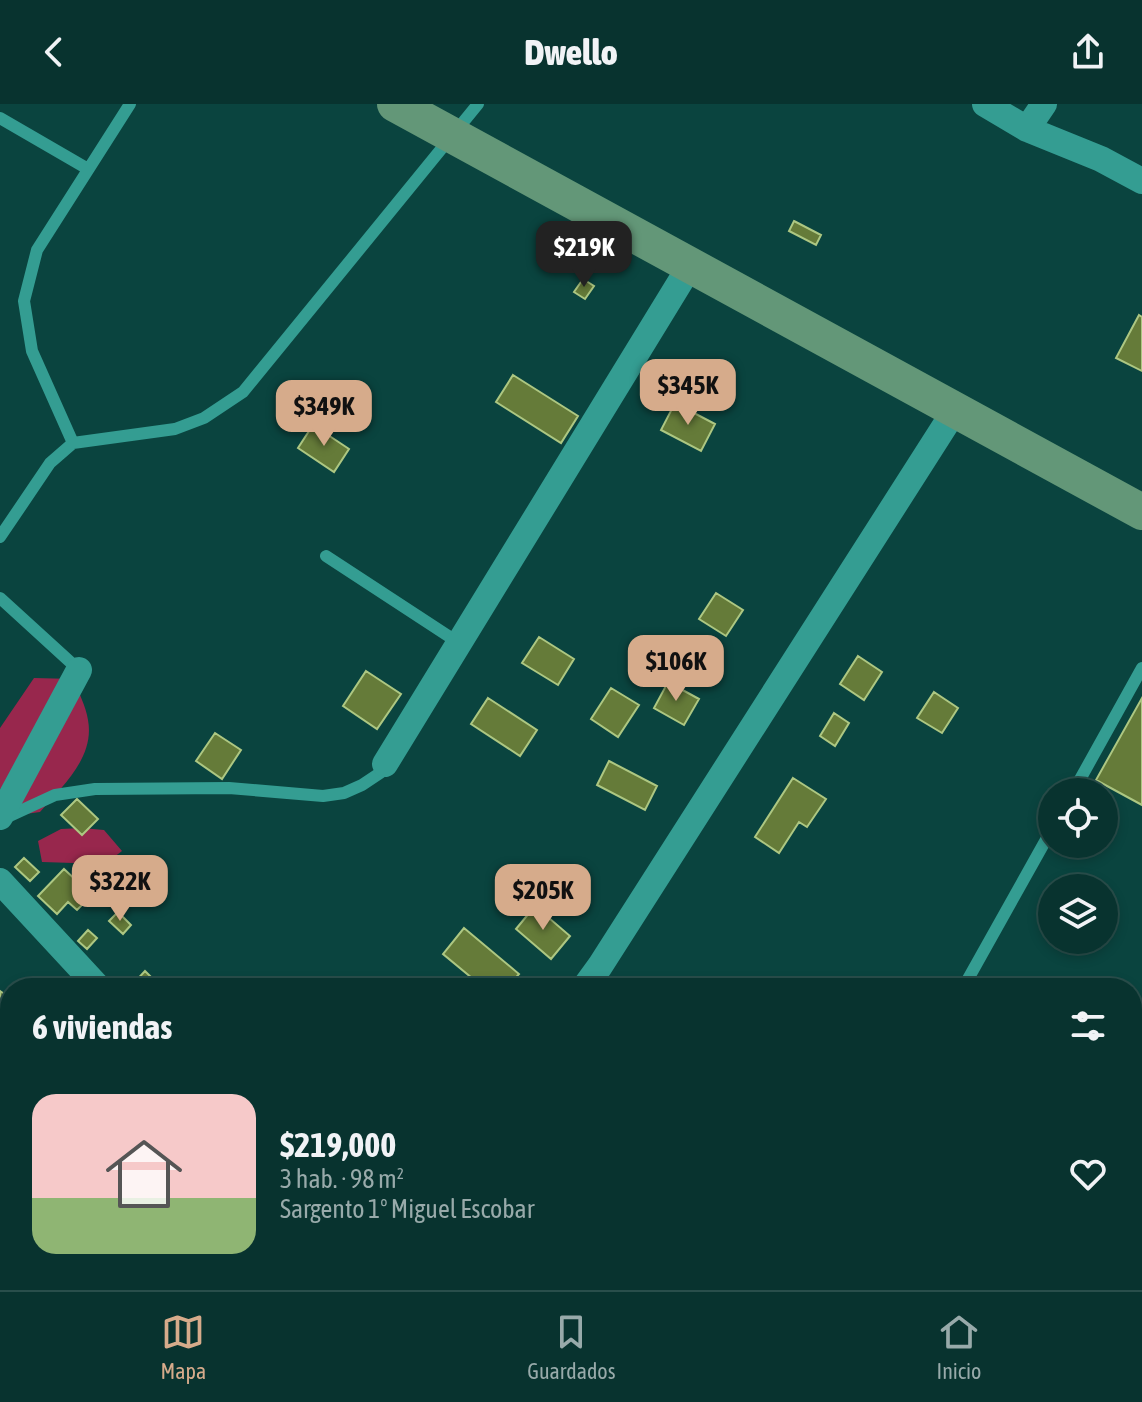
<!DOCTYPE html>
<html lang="es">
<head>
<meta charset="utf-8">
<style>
  body { margin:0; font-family:"Asap Condensed",sans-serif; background:#163f3b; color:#f1f3f6; height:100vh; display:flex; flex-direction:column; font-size:30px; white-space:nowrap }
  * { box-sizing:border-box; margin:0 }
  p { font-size:26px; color:#98aaaa }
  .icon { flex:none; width:44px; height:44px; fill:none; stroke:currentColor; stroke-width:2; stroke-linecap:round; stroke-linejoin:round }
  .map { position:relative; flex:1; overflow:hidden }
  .sheet { position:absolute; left:0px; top:874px; width:1142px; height:312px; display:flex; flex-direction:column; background:#08332f; border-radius:32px 32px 0 0; box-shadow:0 4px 12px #0003,0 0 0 2px #294e4b }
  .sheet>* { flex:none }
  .fabs { position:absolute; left:1038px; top:674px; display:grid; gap:16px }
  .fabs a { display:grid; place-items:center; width:80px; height:80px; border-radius:50%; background:#08332f; box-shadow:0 4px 12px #0003,0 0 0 2px #294e4b; font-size:40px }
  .price { position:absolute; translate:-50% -68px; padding:0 18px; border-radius:16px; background:#d6ab8b; color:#111; font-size:26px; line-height:52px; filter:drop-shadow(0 2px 4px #0008) }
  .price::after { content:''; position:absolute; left:50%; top:48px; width:24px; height:18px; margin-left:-12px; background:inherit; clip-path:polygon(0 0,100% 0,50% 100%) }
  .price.current { background:#222; color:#fff }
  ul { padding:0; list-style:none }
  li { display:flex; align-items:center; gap:24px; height:200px; padding:0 32px }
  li+li { border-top:2px solid #294e4b }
  li span { display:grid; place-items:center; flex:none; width:224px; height:160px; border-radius:24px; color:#555 }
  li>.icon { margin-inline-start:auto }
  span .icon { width:96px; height:96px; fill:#fffc; stroke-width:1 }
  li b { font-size:34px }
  h2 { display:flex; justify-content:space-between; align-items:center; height:96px; padding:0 32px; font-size:34px }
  header { display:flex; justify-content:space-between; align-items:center; height:104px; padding:0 32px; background:#08332f; font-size:36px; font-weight:800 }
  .dock { display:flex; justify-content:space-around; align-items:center; height:112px; border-top:2px solid #294e4b; background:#08332f; font-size:22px; color:#98aaaa }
  .dock a { display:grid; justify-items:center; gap:4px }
  .dock .current { color:#d6ab8b }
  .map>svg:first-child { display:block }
</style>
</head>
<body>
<header><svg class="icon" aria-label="back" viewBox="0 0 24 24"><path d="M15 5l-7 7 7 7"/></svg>Dwello<svg class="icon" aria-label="share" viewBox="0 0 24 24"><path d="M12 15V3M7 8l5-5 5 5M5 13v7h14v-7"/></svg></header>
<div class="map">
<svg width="1142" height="1186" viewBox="0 0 1142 1186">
  <rect width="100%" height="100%" fill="#0a443f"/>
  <path fill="#98274d" d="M34,574L74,575C78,588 86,602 88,616C95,654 62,682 40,708L18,711L4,694L0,684V624Z
    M82,724L104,726L122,747L105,760L42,758L38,737L61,725Z
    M0,1115L10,1131V1176H43L60,1186H0Z
    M588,1176H676L688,1186H574Z"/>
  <path fill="#657b39" stroke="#adc782" stroke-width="2" d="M794,117L821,131L816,141L789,127Z
    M583,175L594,182L585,195L574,188Z
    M1139,211L1142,213V267L1116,254Z
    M513,271L578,312L561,339L496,298Z
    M675,299L715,320L701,347L661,326Z
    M313,321L349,345L334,368L298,344Z
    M716,489L743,506L726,532L699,515Z
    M539,533L574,555L558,581L522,559Z
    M858,552L882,568L864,596L840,580Z
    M366,567L401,590L377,625L343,602Z
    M668,578L699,595L684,621L654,604Z
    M611,584L639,601L618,633L591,615Z
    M934,588L958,604L942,629L917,614Z
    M488,594L537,626L520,652L471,620Z
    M1142,594V701L1096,676Z
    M834,609L849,619L835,642L820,632Z
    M215,629L241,646L222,675L196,657Z
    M609,657L657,682L645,706L597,681Z
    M793,674L826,695L807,723L799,718L779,749L755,733Z
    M77,695L98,715L82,731L61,711Z
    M24,754L39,768L30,777L15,763Z
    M64,765L92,791L77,806L68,798L57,810L38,792Z
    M535,802L570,832L551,855L516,825Z
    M118,808L131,821L123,830L109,817Z
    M464,824L519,870L507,884H484L443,850Z
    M88,826L97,834L87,845L78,837Z
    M145,867L162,884H140L134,879Z
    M0,887L10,894V904L1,918Z
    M78,1176H116L124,1186H79L74,1179Z
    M216,1176H234L224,1186H213L210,1183Z
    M923,1176H947L958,1186H914Z"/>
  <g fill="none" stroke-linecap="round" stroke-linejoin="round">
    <path stroke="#349d92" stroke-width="12" d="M0,14L88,65
      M73,339L32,247L24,197L37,146L130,0
      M0,433L50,359L73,339L175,325L204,314L243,288L478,0
      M326,452L459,539
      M0,494L79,566
      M1073,688L1142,564
      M3,715L55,691L95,685L229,684L323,692L344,689L362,681L380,669L385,660
      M963,884L1052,725
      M731,1176L743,1186"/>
    <path stroke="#349d92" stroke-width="26" d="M985,0L1027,25L1101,55L1142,77
      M1027,25L1044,0
      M385,660L690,162
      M0,713L79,566
      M0,777L99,884
      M584,884L600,862L955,306
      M1132,998L1142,1003
      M370,1176L380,1186
      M297,1186L305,1176"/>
    <path stroke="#639778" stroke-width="36" d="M395,0L1142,408"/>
  </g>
</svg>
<div class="fabs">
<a><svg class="icon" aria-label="locate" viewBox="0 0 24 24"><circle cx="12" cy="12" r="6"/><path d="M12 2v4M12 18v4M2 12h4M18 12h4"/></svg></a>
<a><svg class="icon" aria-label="layers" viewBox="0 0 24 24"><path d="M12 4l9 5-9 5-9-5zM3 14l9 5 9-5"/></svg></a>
</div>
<b class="price current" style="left:584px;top:185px">$219K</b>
<b class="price" style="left:688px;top:323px">$345K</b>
<b class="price" style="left:324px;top:344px">$349K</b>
<b class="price" style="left:676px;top:599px">$106K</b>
<b class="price" style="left:120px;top:819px">$322K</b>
<b class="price" style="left:543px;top:828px">$205K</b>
<section class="sheet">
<h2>6 viviendas<svg class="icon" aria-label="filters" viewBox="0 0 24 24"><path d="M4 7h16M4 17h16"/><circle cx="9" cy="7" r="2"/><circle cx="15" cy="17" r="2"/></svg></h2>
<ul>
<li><span style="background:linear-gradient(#f6c9c9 65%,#8fb573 0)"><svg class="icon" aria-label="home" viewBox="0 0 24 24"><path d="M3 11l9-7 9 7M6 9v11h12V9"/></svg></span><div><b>$219,000</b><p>3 hab. · 98 m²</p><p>Sargento 1º Miguel Escobar</p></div><svg class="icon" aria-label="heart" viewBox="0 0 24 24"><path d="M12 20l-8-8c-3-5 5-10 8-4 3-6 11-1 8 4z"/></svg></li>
</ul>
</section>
</div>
<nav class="dock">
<a class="current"><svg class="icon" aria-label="map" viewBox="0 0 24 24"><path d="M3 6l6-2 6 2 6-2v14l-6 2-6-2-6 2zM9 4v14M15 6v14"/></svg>Mapa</a>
<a><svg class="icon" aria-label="saved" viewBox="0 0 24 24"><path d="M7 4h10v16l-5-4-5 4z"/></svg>Guardados</a>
<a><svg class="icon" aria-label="home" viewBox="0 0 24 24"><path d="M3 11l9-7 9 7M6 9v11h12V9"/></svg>Inicio</a>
</nav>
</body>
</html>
